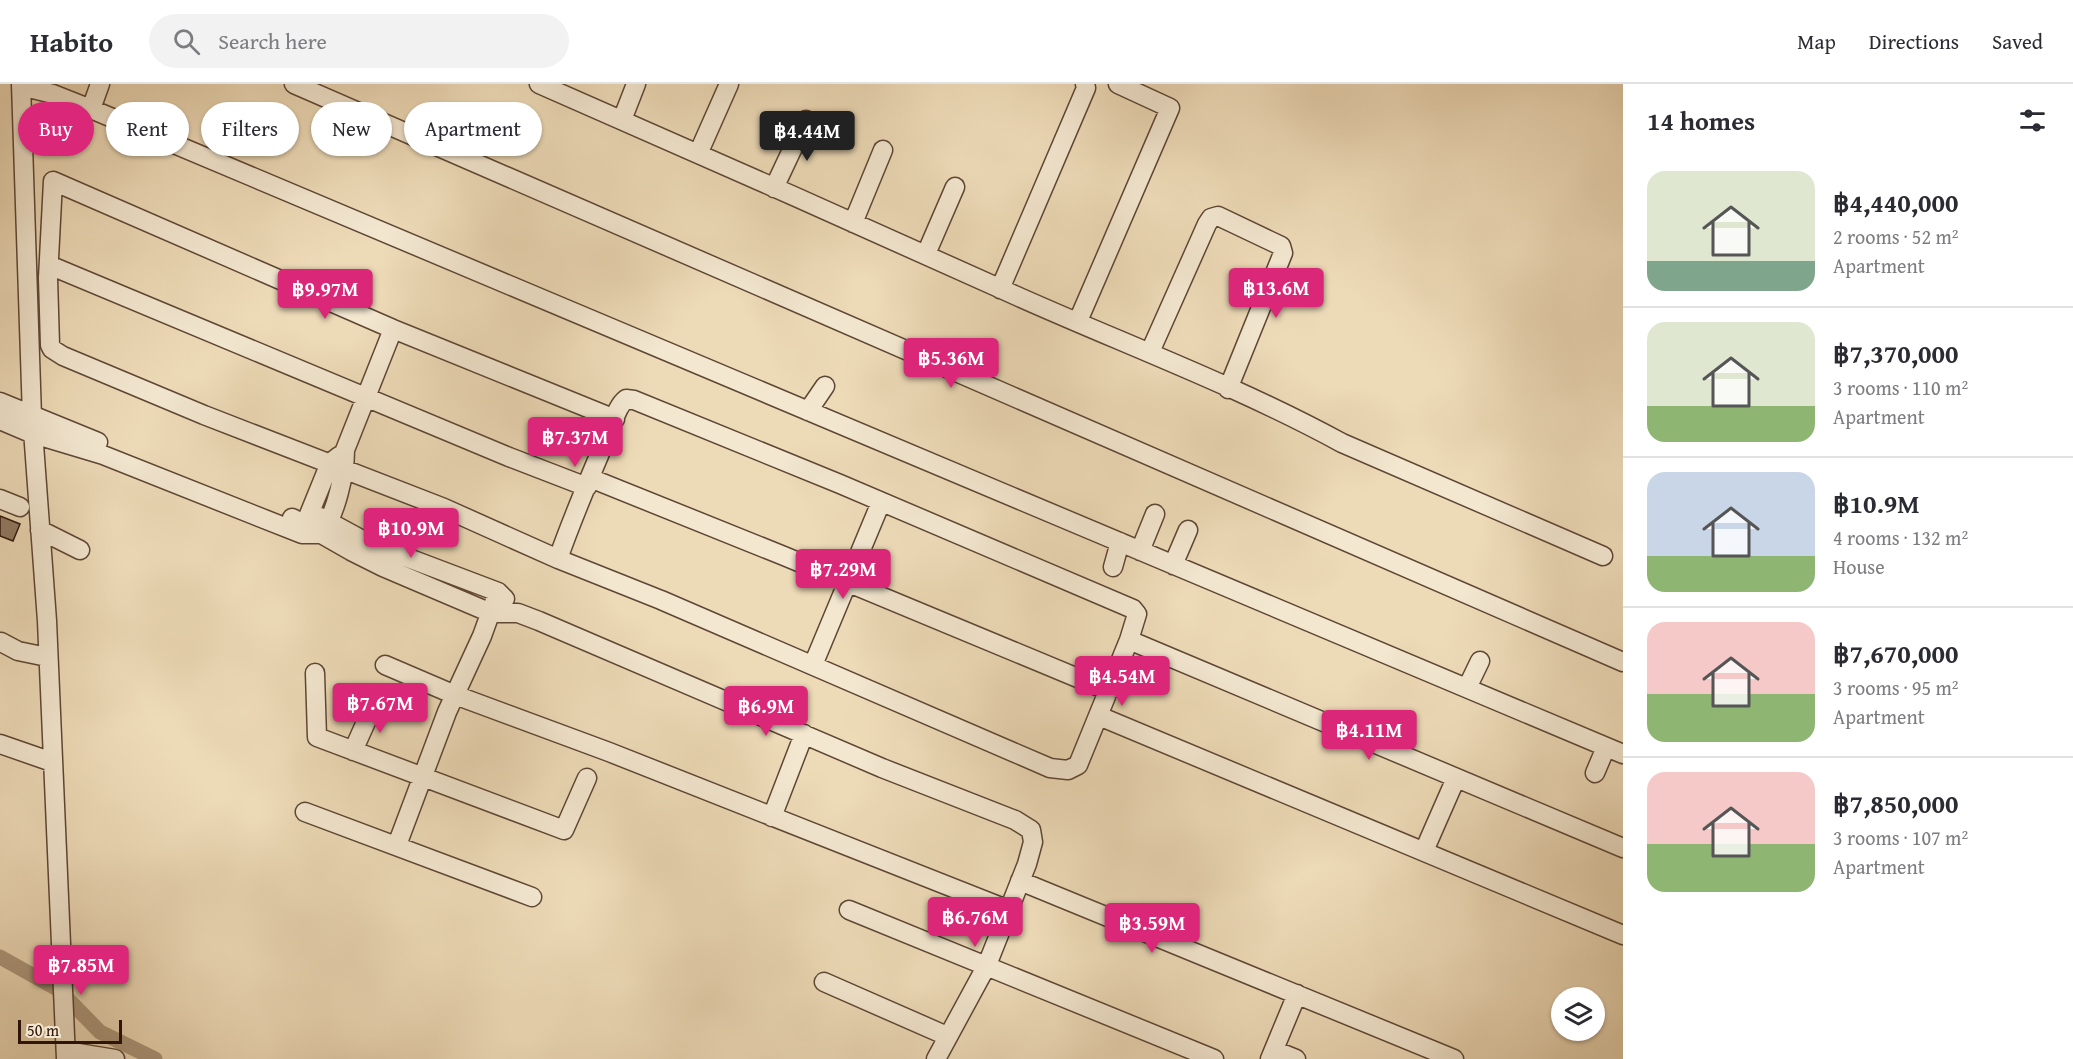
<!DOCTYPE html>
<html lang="en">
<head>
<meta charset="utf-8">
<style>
  body { margin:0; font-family:"Gentium Book Plus",serif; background:#f2f2f3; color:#2b2b33; height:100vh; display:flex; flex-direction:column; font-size:22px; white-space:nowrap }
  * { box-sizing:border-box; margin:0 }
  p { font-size:20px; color:#7c7c81 }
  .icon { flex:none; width:33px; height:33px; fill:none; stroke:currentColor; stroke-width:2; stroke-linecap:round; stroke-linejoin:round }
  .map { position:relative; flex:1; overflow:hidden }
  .details { display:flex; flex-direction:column; background:#fff; width:450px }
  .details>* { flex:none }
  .banner { position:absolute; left:18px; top:18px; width:570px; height:54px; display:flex; gap:12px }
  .fabs { position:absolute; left:1551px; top:903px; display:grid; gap:12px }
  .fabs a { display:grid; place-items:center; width:54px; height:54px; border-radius:50%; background:#fff; box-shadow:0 2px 4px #0004; font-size:30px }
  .scale { position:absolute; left:18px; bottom:15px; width:104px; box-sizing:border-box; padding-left:6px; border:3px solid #2f150a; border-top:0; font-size:16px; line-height:21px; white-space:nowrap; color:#2f150a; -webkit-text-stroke:4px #f3e7d0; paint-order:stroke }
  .price { position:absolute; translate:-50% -51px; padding:0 14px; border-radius:6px; background:#db2777; color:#fff; font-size:20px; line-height:39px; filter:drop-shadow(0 2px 3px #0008) }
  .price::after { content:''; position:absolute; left:50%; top:36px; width:18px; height:14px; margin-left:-9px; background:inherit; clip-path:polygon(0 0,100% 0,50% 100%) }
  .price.current { background:#222; color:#fff }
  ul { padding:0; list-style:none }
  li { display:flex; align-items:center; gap:18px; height:150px; padding:0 24px }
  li+li { border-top:2px solid #e1e1e2 }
  li span { display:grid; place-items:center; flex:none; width:168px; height:120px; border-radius:18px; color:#555 }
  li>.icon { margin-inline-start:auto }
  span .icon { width:72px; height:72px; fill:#fffc; stroke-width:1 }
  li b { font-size:26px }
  h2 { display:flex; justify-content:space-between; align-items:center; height:72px; padding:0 24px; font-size:26px }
  .chip { padding:0 21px; border-radius:27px; background:#fff; box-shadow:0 2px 4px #0004; font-size:21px; line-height:54px }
  .chip.current { background:#db2777; color:#fff }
  header { display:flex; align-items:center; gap:36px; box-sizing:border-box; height:84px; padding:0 30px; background:#fff; border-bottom:2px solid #e1e1e2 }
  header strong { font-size:28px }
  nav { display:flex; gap:33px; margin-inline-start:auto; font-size:21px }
  .search { width:420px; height:54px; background:#f2f2f3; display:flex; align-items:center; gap:15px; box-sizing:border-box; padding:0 21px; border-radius:33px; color:#7c7c81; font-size:22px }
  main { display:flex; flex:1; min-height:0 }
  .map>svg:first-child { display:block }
</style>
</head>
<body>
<header>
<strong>Habito</strong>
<div class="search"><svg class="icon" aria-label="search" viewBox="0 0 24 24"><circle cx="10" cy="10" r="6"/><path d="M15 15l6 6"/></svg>Search here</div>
<nav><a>Map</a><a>Directions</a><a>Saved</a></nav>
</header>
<main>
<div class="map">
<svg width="1623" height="975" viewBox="0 0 1623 975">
  <rect width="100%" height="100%" fill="#eddab7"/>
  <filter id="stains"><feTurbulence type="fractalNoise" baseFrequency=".00333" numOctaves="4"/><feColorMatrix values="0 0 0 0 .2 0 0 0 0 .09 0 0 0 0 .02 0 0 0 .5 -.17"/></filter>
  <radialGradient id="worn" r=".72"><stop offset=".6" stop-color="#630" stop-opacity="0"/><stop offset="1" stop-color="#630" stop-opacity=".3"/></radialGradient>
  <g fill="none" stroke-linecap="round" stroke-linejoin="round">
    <path stroke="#ac977c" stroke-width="15" d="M0,873L59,906L100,948L155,975"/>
  </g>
  <path fill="#927b64" stroke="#2f150a" stroke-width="1.5" d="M0,432L20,440L13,457L0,452Z"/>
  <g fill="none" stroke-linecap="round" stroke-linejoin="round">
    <g stroke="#5e4635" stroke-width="21">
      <path id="minor" d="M21,0L32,333L47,537L66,975
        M294,0L1623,578
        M539,0C693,67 846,135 999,204C1113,256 1232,299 1342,359L1603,472
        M21,2L53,10L91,25L1623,670
        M91,25L100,0
        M622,36L636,0
        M698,70L729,0
        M774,104L806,36
        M853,139L883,66
        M926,170L955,103
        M49,181L509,373L587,403
        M1000,205L1086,4L1085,0
        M1078,237L1170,24L1118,0
        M1150,268L1207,140L1211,134L1218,132L1281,162L1283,169L1228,305
        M0,318L98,358
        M808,327L825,302
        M0,336L33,350L103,371L302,450H321C336,430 345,390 345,366L393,245
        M590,394L784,472L1109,607
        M0,415L20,423
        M320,433L366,458L498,508L505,515
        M292,434L302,439L308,433L330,379L339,372
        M302,439L351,467L383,483L491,529H518L539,537L882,684L1015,736L1031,746L1033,758L1027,780L987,881L936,975
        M40,446L80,466
        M1140,467L1155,430
        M558,475C573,432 591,390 609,348C614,337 617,322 626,315L634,316L840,400L1133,525L1137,530L1129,556L1078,681L1068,686L1050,684L661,516L558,475L444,424L204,331L63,272L52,265L50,261L48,194L53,97L393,245L615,335
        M1173,481L1188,446
        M1113,483L1120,458
        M1129,556L1623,764
        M1,558L18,567L47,573
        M385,581L455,611L609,668L1009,826
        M813,581L881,418
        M315,589L317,653L564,746L587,694
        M1467,604L1480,577
        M1099,632L1623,851
        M0,660L52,678
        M353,667L374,620
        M1595,689L1606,663
        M305,728L532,813
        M772,733L804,650
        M397,761L447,628L482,552L498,508
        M1424,767L1456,694
        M1020,797L1454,975
        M849,826L1214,975
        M824,898L947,952
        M1274,966L1296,975
        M66,967L115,975
        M1270,975L1297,910"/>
    </g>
    <use href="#minor" stroke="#f3e7d0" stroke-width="18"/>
  </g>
  <rect width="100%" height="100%" filter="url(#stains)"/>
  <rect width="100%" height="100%" fill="url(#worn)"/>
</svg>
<div class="fabs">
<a><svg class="icon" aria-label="layers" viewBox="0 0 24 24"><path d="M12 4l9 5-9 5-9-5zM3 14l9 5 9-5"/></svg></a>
</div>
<div class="scale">50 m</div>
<b class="price current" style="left:807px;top:78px">฿4.44M</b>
<b class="price" style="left:1276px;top:235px">฿13.6M</b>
<b class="price" style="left:325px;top:236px">฿9.97M</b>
<b class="price" style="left:951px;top:305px">฿5.36M</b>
<b class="price" style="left:575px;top:384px">฿7.37M</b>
<b class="price" style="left:411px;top:475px">฿10.9M</b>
<b class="price" style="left:843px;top:516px">฿7.29M</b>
<b class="price" style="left:1122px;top:623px">฿4.54M</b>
<b class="price" style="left:380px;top:650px">฿7.67M</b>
<b class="price" style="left:766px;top:653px">฿6.9M</b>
<b class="price" style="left:1369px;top:677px">฿4.11M</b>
<b class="price" style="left:975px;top:864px">฿6.76M</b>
<b class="price" style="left:1152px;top:870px">฿3.59M</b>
<b class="price" style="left:81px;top:912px">฿7.85M</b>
<div class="banner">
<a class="chip current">Buy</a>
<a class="chip">Rent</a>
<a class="chip">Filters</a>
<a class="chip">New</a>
<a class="chip">Apartment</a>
</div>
</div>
<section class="details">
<h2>14 homes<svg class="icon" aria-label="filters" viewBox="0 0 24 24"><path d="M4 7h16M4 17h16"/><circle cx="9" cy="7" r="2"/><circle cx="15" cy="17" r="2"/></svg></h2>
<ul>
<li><span style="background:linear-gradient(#dfe7d0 75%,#7fa58c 0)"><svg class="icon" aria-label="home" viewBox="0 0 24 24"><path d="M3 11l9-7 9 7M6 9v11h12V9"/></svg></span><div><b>฿4,440,000</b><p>2 rooms · 52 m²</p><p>Apartment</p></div></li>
<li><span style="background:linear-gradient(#dfe7d0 70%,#8fb573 0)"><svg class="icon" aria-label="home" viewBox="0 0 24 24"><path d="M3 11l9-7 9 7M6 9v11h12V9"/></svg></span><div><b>฿7,370,000</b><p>3 rooms · 110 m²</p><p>Apartment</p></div></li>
<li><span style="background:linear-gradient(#c9d6e8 70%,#8fb573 0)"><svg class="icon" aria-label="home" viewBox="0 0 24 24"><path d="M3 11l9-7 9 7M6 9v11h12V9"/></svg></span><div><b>฿10.9M</b><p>4 rooms · 132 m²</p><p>House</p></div></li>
<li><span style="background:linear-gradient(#f6c9c9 60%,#8fb573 0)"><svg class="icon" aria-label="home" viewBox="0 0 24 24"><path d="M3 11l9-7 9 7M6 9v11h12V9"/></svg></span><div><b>฿7,670,000</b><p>3 rooms · 95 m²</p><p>Apartment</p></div></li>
<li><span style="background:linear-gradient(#f6c9c9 60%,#8fb573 0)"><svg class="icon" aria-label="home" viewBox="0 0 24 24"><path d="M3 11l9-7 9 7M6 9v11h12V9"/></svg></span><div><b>฿7,850,000</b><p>3 rooms · 107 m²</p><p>Apartment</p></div></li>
</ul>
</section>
</main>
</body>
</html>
